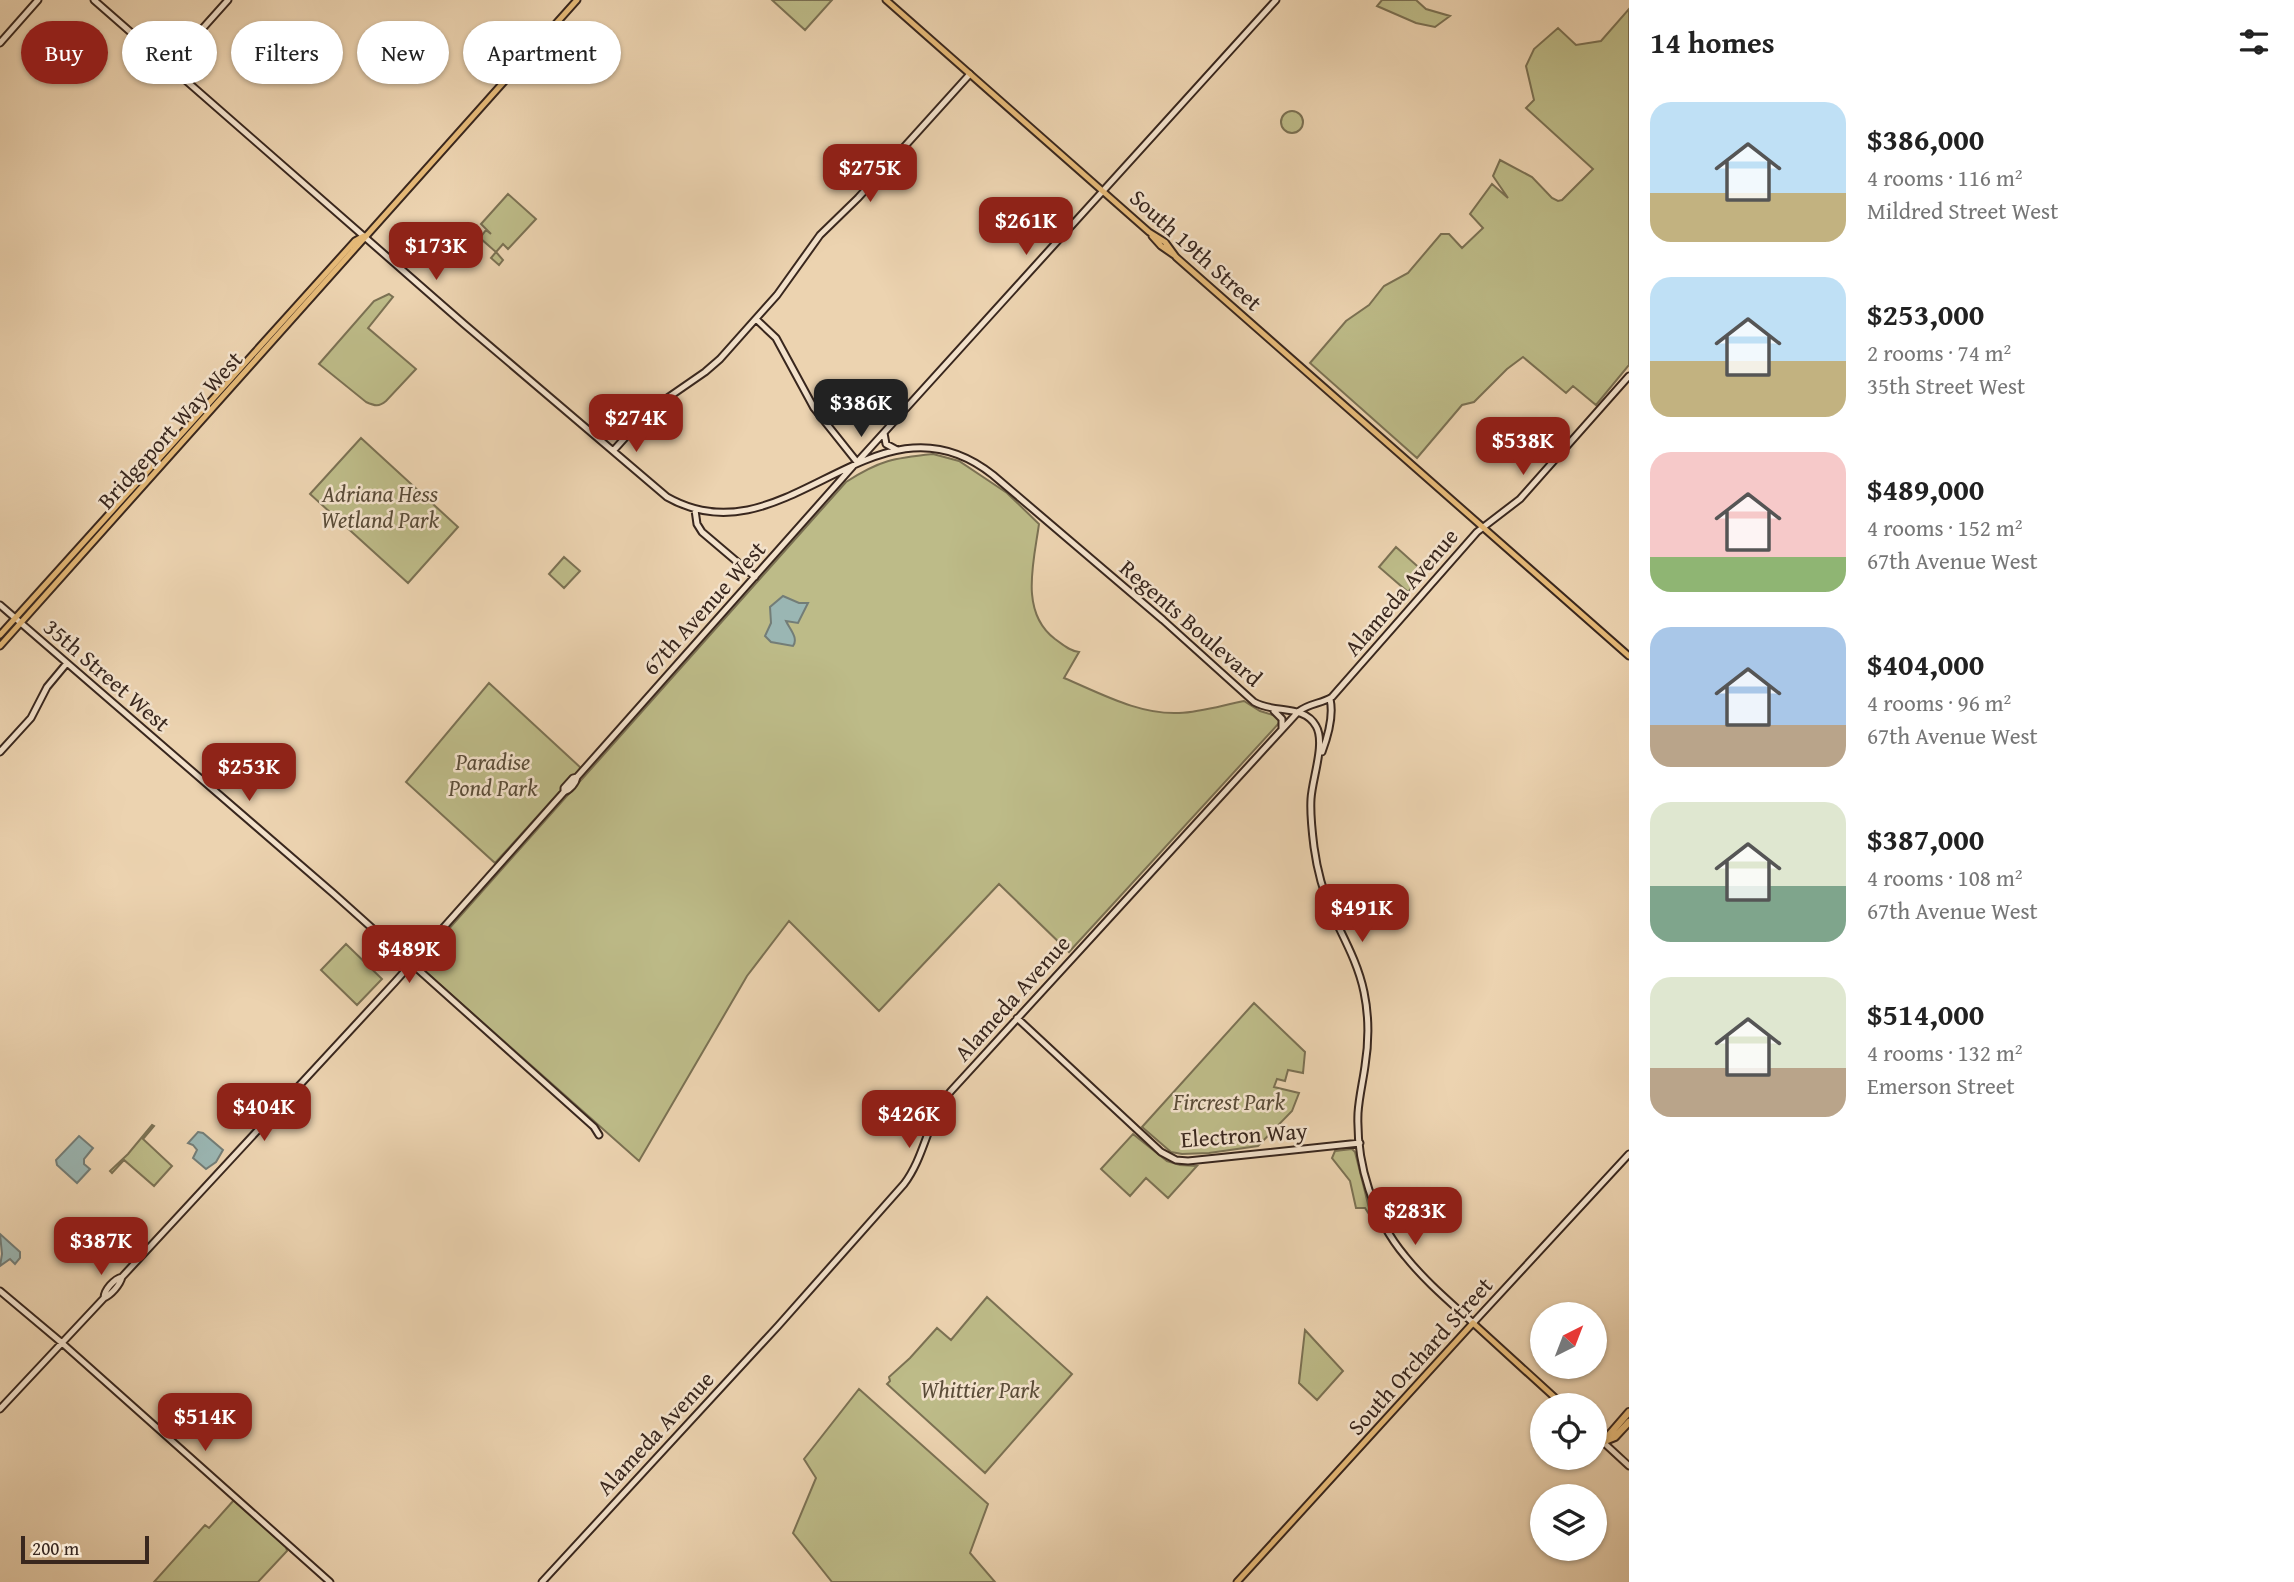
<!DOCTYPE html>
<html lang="en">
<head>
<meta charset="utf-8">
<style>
  body { margin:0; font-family:"Gentium Book Plus",serif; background:#f2f2f2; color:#222; height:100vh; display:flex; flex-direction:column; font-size:26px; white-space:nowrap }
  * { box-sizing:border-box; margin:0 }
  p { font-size:23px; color:#767676 }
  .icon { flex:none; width:38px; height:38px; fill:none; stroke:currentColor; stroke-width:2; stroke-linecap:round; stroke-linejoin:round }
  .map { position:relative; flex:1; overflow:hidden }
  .side { display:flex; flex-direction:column; background:#fff; width:665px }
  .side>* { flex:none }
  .top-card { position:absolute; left:21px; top:21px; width:665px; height:63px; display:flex; gap:14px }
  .needle { width:46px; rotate:42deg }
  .controls { position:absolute; left:1530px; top:1302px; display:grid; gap:14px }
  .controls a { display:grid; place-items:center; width:77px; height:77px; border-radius:50%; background:#fff; box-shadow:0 2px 5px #0004; font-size:35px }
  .scale { position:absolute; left:21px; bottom:18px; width:128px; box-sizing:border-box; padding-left:7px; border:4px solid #39271e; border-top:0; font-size:19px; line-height:24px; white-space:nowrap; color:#39271e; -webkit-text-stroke:5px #f3e2cc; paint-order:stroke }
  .price { position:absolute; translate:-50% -60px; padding:0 16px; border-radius:14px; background:#8f2418; color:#fff; font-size:23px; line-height:46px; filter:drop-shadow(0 2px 4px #0008) }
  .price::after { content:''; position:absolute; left:50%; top:42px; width:21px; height:16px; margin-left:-10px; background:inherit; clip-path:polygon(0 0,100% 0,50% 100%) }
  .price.selected { background:#222; color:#fff }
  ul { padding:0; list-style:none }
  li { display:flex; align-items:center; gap:21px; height:175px; padding:0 21px }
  li span { display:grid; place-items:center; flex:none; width:196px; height:140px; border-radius:21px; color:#555 }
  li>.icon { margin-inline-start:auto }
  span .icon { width:84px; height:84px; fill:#fffc; stroke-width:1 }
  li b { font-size:30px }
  h2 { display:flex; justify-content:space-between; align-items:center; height:84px; padding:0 21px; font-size:30px }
  .tag { padding:0 24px; border-radius:32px; background:#fff; box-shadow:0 2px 5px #0004; font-size:24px; line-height:63px }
  .tag.selected { background:#8f2418; color:#fff }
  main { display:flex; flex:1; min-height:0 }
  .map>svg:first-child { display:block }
</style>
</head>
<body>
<main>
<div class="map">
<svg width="1629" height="1582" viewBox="0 0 1629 1582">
  <rect width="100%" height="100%" fill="#ecd3b0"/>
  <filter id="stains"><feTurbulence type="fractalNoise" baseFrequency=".00286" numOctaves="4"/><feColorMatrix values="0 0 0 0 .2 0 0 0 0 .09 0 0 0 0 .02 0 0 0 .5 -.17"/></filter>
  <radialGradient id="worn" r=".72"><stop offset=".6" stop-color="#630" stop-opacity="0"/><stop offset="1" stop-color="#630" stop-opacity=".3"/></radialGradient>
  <path fill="#bdbb88" stroke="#7b7153" stroke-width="2" d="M772,0H832L805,30Z
    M1382,0H1416L1426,9L1450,16L1435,27L1416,23L1377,6Z
    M1629,9V365L1596,405L1573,386L1566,393L1523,357L1507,369L1474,402L1462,405L1417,458L1310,363L1346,321L1369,305L1384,286L1408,273L1441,234H1449L1462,248L1483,228L1470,214L1492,184L1508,198L1493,176L1500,160L1532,177L1552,198L1558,201L1562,200L1593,169L1526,108L1534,100L1526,66L1534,49L1558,28L1576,45L1601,41Z
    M1281 122a11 11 0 1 1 22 0a11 11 0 1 1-22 0Z
    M508,194L536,219L508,249L503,244L496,252L503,260L499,265L491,258L496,252L480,238L486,230L491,234L481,224Z
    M389,294L393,297L368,328L416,369L386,401C379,407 375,406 366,402L319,364L374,301Z
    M361,438L458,527L408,583L310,494Z
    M933,454L959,461L1007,493L1039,524C1034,561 1019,612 1055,639C1062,644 1069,651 1079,652L1064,678C1100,693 1139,715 1179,713C1201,712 1223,705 1244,701L1260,711L1276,716L1280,722L1069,952L999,884L879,1011L789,921L747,976L639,1161L427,973L421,965L423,958L846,482C880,460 894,458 933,454Z
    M1396,547L1425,573L1408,592L1379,567Z
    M564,557L580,571L564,588L549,574Z
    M489,683L581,768L495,863L406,782Z
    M346,944L382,979L357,1005L321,970Z
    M1254,1003L1305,1052L1303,1073L1288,1070L1285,1081L1277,1079L1274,1087L1299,1093L1292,1111L1258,1146L1209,1153L1182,1154L1171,1152L1142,1127Z
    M152,1125L154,1126L143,1139L172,1166L154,1186L124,1160L112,1173L110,1171L128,1154Z
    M1133,1134L1167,1161L1180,1165L1197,1166L1168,1198L1146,1178L1130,1196L1101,1169Z
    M1352,1149L1355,1152L1369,1208L1378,1228L1365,1208H1356L1350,1181L1332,1158L1335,1151Z
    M987,1297L1072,1374L985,1473L887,1384L890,1381L889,1377L910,1358L937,1328L951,1340Z
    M1305,1330L1343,1371L1317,1400L1299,1383Z
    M859,1389L988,1504L970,1553L995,1582H832L793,1533L816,1478L804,1459Z
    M234,1500L286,1547L287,1551L258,1582H154L205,1525L209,1528Z"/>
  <path fill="#9ab6b3" stroke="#737d77" stroke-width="2" d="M783,596L799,603H808L798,623L786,621C789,628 799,638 793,646L771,642L765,636L771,623L770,607Z
    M198,1132L203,1133L223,1150L216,1162L206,1169L193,1158L197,1150L193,1145L188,1143Z
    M79,1136L93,1148L84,1159V1164L90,1169L77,1183L57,1165L56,1160Z
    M0,1234L20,1252V1258L15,1264L10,1259L0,1266L2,1254Z"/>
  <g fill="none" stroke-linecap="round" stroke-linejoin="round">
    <g stroke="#39271e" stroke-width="9">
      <path id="secondary" d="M94,0L464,324L667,497C786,565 875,381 993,475L1163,620L1254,702C1274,714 1304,704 1316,726C1326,743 1312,779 1311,799C1310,815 1312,831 1314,847C1317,869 1323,892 1332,913C1344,939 1358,963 1364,992C1369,1016 1369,1041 1365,1066C1363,1081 1359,1097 1358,1113C1356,1163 1373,1218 1405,1256C1425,1281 1450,1302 1473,1323L1629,1154
        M0,43L38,0
        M169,66L228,0
        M756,319L776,338L814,408L857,462
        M884,433L886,444L897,450
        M613,451L650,410L705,372L720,359L777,295L820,235L858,198L970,74
        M860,459L1276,0
        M695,510L697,524L702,532L755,577
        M0,605L334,894L594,1127L599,1135
        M1274,711L1282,719V728
        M0,752L31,718L47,687L67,663
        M1322,752C1328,736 1334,716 1330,699
        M564,792V788L573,778L577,777
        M1017,1018L1161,1152L1176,1160L1188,1161L1360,1143
        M0,1291L62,1343L330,1582
        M104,1298C104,1290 114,1279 122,1277
        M0,1409L104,1298C111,1295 120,1285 122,1277L395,982L564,792C570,790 576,783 577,777L853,466
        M1603,1442L1629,1466
        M542,1582L778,1326L904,1184C926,1155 927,1118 951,1091L1298,712C1309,703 1321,704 1332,697L1477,532L1520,499L1629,376"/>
    </g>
    <g stroke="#39271e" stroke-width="9">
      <path id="primary" d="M886,0L1149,232L1165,242L1176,257L1629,656
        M1152,236L1161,246L1174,255
        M0,635L355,241L364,236
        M0,646L577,0
        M1594,1434L1603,1442
        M1237,1582L1473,1323L1563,1405"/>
    </g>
    <g stroke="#39271e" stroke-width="10">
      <path id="highway" d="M1605,1441L1615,1437L1629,1422
        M1603,1442L1629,1412"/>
    </g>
    <use href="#secondary" stroke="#f3e2cc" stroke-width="5"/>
    <use href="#primary" stroke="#e6ba78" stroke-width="5"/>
    <use href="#highway" stroke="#e6ba78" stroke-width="6"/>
  </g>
  <g text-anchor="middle" stroke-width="5" stroke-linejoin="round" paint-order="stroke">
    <g font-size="23" fill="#39271e" stroke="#f3e2cc">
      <text transform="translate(1196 250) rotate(42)" y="8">South 19th Street</text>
      <text transform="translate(170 430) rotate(-48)" y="8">Bridgeport Way West</text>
      <text transform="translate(1401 592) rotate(-49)" y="8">Alameda Avenue</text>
      <text transform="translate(704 608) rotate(-48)" y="8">67th Avenue West</text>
      <text transform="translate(1191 623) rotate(41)" y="8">Regents Boulevard</text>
      <text transform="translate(107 675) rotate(41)" y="8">35th Street West</text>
      <text transform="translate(1012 998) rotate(-48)" y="8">Alameda Avenue</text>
      <text transform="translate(1244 1135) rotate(-4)" y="8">Electron Way</text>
      <text transform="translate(1420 1356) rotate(-48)" y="8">South Orchard Street</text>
      <text transform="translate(655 1433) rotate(-47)" y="8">Alameda Avenue</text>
    </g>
    <g font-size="23" font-style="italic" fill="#5a4c38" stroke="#f3e2cc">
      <text x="380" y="502">Adriana Hess<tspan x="380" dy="26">Wetland Park</tspan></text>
      <text x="493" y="770">Paradise<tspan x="493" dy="26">Pond Park</tspan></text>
      <text x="1229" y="1110">Fircrest Park</text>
      <text x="980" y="1398">Whittier Park</text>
    </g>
  </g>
  <rect width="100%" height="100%" filter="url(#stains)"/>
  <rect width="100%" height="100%" fill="url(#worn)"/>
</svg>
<div class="controls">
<a><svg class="needle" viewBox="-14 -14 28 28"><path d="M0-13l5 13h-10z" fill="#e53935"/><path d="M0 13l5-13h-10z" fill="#767676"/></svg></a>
<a><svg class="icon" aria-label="locate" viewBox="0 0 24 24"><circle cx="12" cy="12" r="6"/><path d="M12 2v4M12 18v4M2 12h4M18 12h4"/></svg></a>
<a><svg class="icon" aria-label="layers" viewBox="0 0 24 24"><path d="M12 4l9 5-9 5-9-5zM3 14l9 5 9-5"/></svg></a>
</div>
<div class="scale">200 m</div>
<b class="price" style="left:870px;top:204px">$275K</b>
<b class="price" style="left:1026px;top:257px">$261K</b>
<b class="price" style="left:436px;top:282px">$173K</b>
<b class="price selected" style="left:861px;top:439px">$386K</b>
<b class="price" style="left:636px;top:454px">$274K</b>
<b class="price" style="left:1523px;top:477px">$538K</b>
<b class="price" style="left:249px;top:803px">$253K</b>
<b class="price" style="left:1362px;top:944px">$491K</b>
<b class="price" style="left:409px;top:985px">$489K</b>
<b class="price" style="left:264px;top:1143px">$404K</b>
<b class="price" style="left:909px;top:1150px">$426K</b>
<b class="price" style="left:1415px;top:1247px">$283K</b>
<b class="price" style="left:101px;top:1277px">$387K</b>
<b class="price" style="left:205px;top:1453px">$514K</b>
<div class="top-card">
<a class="tag selected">Buy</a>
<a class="tag">Rent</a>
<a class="tag">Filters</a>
<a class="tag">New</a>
<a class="tag">Apartment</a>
</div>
</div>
<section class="side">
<h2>14 homes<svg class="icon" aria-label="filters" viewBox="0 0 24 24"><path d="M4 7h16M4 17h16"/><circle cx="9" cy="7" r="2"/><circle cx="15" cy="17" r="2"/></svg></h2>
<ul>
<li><span style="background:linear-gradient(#bfe0f5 65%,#c2b280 0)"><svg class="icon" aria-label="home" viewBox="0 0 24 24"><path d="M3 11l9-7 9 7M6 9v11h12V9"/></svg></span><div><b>$386,000</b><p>4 rooms · 116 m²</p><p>Mildred Street West</p></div></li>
<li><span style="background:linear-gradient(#bfe0f5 60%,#c2b280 0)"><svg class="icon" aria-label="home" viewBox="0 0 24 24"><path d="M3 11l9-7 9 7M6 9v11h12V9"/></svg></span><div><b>$253,000</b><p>2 rooms · 74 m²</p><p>35th Street West</p></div></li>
<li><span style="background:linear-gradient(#f6c9c9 75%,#8fb573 0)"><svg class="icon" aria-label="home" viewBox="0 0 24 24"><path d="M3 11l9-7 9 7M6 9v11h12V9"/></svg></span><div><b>$489,000</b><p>4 rooms · 152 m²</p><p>67th Avenue West</p></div></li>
<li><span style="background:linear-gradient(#a9c7e8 70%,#b9a48a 0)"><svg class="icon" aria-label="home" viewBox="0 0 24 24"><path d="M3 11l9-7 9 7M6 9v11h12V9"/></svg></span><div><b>$404,000</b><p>4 rooms · 96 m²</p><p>67th Avenue West</p></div></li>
<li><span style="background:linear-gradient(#dfe7d0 60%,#7fa58c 0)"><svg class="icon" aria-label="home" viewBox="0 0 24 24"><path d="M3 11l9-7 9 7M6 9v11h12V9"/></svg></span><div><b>$387,000</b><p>4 rooms · 108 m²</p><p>67th Avenue West</p></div></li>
<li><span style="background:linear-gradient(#dfe7d0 65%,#b9a48a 0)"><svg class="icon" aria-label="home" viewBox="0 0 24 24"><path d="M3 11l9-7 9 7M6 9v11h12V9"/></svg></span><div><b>$514,000</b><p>4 rooms · 132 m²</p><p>Emerson Street</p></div></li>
</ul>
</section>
</main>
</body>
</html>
